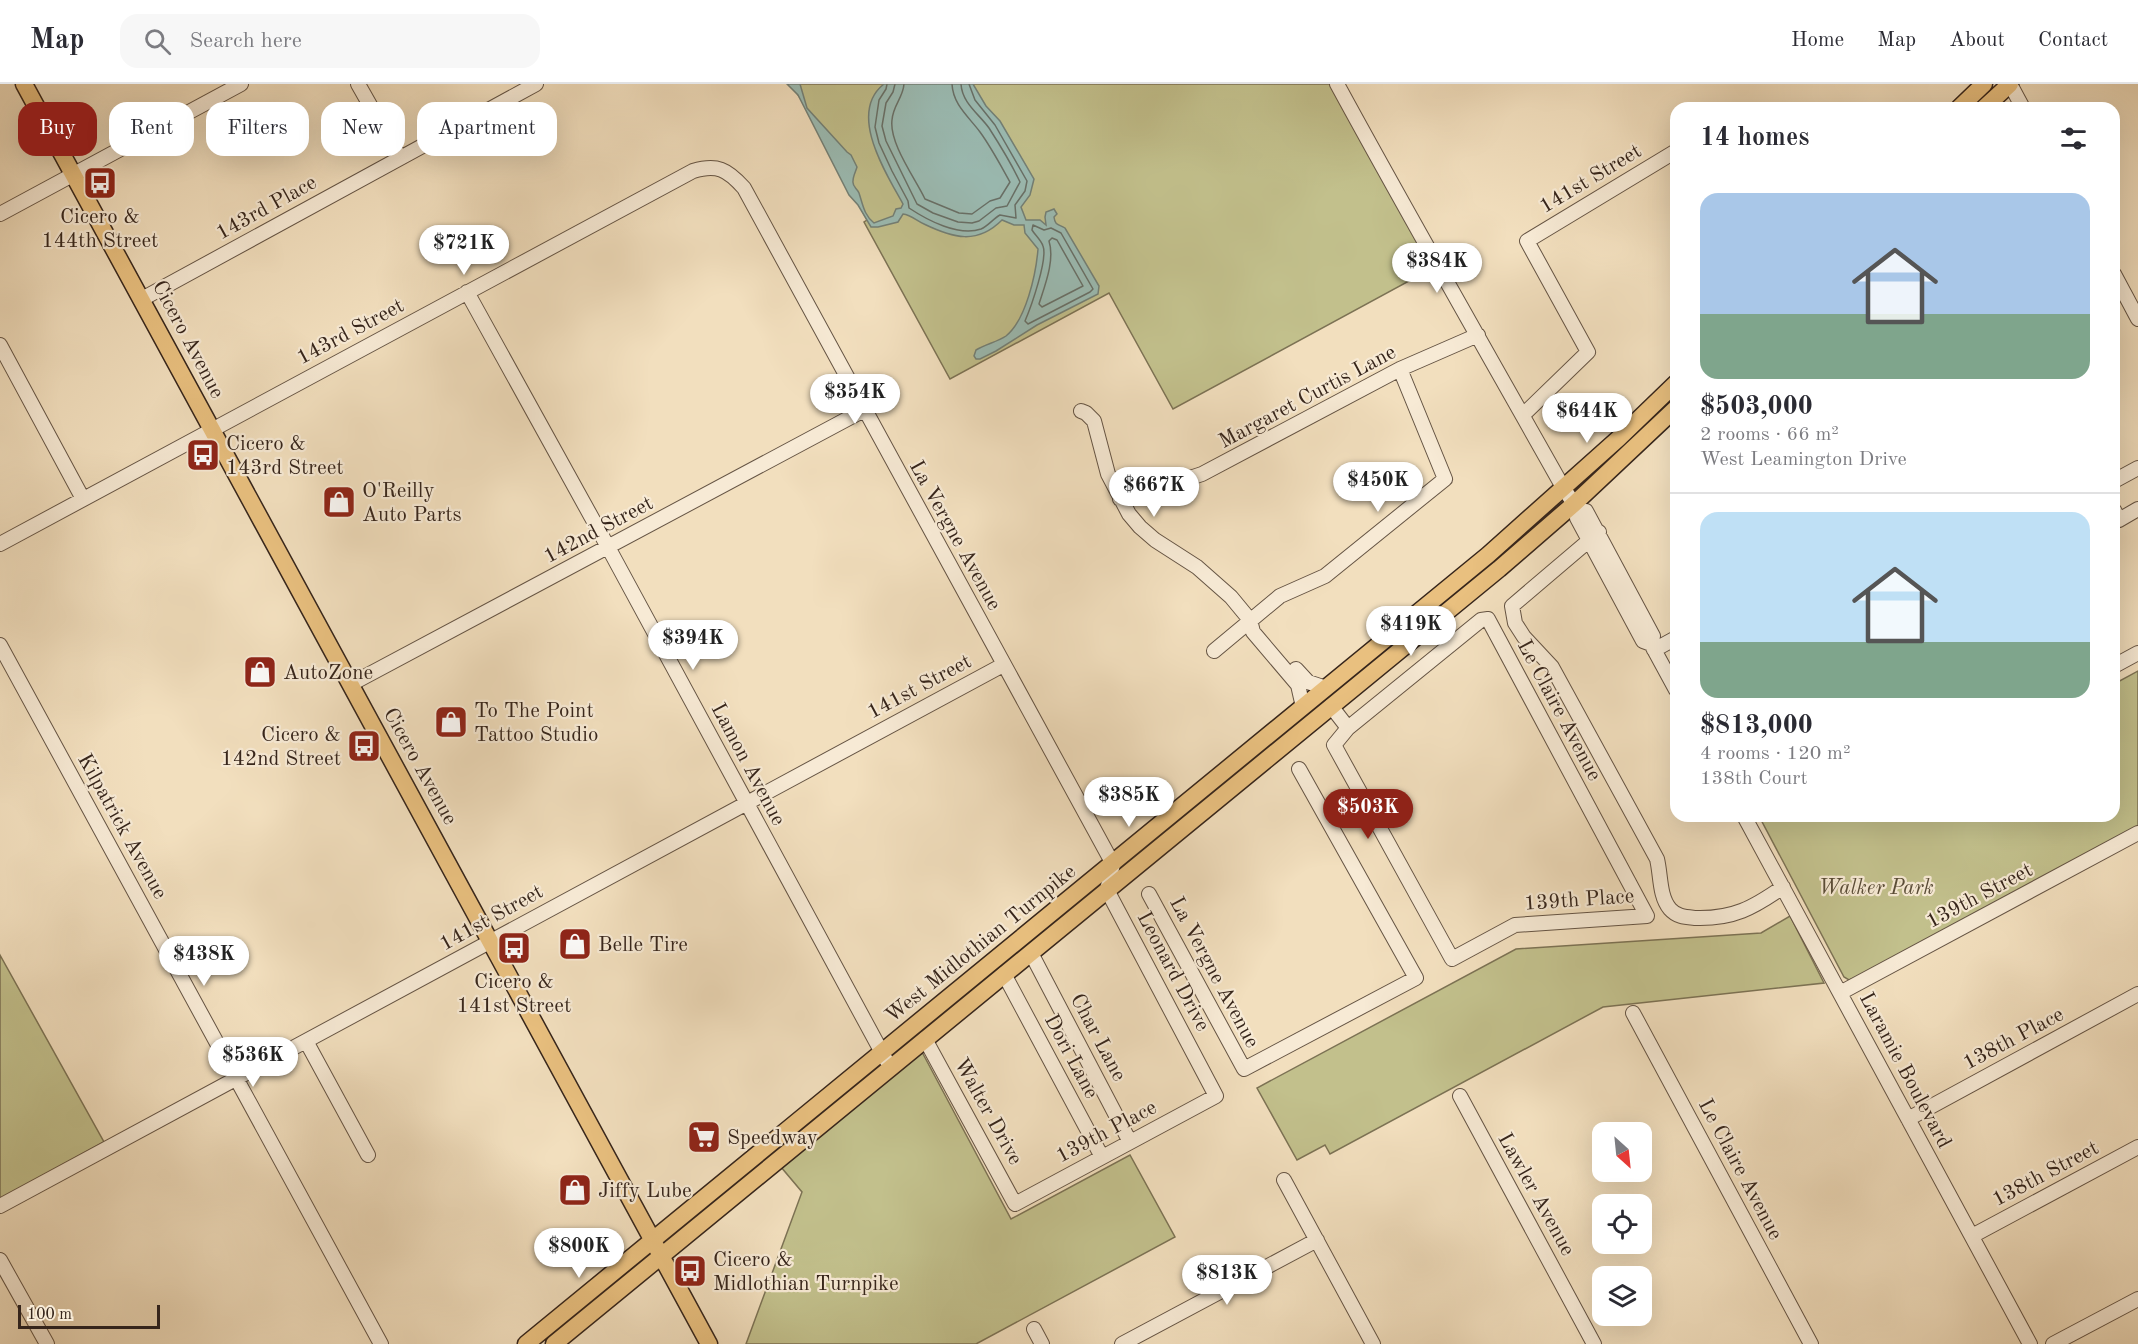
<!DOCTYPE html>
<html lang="en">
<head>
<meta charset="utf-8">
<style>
  body { margin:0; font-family:"Old Standard TT",serif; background:#f7f7f7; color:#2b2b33; height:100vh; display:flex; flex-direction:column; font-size:22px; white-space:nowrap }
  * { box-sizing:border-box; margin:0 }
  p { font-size:20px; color:#7c7c81 }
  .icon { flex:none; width:33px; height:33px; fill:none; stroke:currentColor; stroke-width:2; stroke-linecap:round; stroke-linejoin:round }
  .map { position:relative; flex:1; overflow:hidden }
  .details { position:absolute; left:1670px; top:18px; width:450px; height:720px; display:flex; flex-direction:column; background:#fff; border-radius:18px; box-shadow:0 6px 24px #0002 }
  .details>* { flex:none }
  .hud { position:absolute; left:18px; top:18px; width:570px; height:54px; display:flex; gap:12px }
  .needle { width:39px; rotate:153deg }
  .controls { position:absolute; left:1592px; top:1038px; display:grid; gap:12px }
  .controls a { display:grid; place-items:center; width:60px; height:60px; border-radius:12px; background:#fff; box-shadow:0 6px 24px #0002; font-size:30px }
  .scale { position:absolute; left:18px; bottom:15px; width:142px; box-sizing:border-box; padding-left:6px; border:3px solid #36251b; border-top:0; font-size:16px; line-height:21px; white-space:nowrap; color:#36251b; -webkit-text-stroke:4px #f7ead5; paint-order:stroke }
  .price { position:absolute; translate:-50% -51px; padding:0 14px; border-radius:21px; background:#fff; color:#222; font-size:20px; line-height:39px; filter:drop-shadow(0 2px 3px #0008) }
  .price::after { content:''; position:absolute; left:50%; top:36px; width:18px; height:14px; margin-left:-9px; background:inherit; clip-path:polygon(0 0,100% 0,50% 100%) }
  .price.on { background:#8f2418; color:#fff }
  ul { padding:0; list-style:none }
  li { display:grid; align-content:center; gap:12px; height:318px; padding:0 30px }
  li+li { border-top:2px solid #e1e1e2 }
  li span { display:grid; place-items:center; height:186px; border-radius:18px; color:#555 }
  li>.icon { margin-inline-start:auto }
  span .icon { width:108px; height:108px; fill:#fffc; stroke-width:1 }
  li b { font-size:26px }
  h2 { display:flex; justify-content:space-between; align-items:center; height:72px; padding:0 30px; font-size:26px }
  .pill { padding:0 21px; border-radius:18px; background:#fff; box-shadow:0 6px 24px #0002; font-size:21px; line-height:54px }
  .pill.on { background:#8f2418; color:#fff }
  header { display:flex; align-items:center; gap:36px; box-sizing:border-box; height:84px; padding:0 30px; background:#fff; border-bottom:2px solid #e1e1e2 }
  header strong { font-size:28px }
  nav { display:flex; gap:33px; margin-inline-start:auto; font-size:21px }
  .search { width:420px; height:54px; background:#f7f7f7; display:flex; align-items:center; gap:15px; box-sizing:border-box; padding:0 21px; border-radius:18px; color:#7c7c81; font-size:22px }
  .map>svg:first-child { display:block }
</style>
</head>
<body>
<header>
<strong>Map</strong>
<div class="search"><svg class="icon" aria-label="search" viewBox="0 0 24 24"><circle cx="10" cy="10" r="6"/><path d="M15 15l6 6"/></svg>Search here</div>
<nav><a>Home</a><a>Map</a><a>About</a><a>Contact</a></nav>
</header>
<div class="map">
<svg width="2138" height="1260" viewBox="0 0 2138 1260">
  <rect width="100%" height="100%" fill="#f2dfbe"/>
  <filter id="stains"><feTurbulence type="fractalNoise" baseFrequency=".00333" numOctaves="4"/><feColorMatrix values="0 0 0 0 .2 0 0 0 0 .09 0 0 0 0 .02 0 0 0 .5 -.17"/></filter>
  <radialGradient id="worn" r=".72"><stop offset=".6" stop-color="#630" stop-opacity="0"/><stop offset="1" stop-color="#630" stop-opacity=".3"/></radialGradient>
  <path fill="#c2c08c" stroke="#7c7254" stroke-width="1.5" d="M789,0H1330L1433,184L1173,325L1109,209L950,295L864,138L867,136L813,34C804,23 800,10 789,0Z
    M2138,587V742L1855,894L1849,896L1844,893L1759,732H2114V600Z
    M1790,832L1824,899L1603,923L1330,1070L1325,1061L1297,1076L1257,1004L1516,865L1761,849Z
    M0,871L104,1058L0,1115Z
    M922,968L1011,1135L1130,1071L1175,1153L976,1260H746L802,1108L781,1083Z"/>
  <path fill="#9bbcb4" stroke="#738077" stroke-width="1.5" d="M787,0H800L807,24L847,68L851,71L857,83C856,87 853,92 853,97C852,103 857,104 859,109C863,121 864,131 874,139L893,132L896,125L901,124L903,120C886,89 847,29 884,0H973L986,22L1000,37L1034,95L1030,111L1021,123L1026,136H1040L1046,141L1045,133L1046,128L1054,125L1057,130L1054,133C1055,142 1059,140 1065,144L1099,202L1098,210L1037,241L996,267L980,275H976L974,272L976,266C986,260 997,258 1006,252C1026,236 1036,190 1038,165L1025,149L1024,141H1014L1002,136C977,161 953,154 924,140C917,137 911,131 903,130L898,138L878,143H871L858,121L849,111L798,11Z"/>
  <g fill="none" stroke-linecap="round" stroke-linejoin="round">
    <path stroke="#687068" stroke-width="1.5" d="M887,0L886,5L879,16L875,43L879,59L892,87L908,117L909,124C927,136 959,153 981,145C988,142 993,135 1000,131L1016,134L1015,121L1025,107L1027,97L995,41L975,16L969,0
      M895,0L893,8L886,19L882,42L886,57L917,120L933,129L958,138L972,139L979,137L996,124L1007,122L1020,98C1013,83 998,58 989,44C979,30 962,19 961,0
      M904,0C903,14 893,21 892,36C889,59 915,94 925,115L959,129L972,130L990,117L1000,114L1010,98C1001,82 991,63 980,48C969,33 953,21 952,0
      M1033,141L1044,146L1051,144L1061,149L1093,205L1090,208L1028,240L1025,237C1031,223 1048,175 1043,162C1041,156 1035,151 1032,146Z
      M1052,154L1057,156L1083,202L1042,223L1039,220C1045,201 1055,176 1049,157Z"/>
    <g stroke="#655444" stroke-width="16">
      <path id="minor" d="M358,0L400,74
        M1337,0C1411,136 1488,270 1564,405L1579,427H1586L1653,552L1651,560
        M2010,0L2023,24
        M0,130L241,0
        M2114,190L2138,235
        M467,208L608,463L886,976
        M142,215L536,0
        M0,261L83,415
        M1081,327L1086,329L1094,337L1108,390L1129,430L1140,443L1155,456L1197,483L1231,513L1250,536L1253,548L1298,601L1303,623
        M1523,331L1588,268L1527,157L1676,67
        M2114,397L2138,384
        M1120,415L1157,399L1187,395L1202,390L1400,285L1478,251
        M2114,426L2119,436L2138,425
        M1579,427L1577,434L1643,557L1651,560L1676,606
        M1599,448L1512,522L1515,539L1524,553L1552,583L1657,775C1661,791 1659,812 1670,825C1677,833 1686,833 1696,834C1733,835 1753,824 1783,803
        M0,460L693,87C717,80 727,85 744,104L1113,780L1107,806L1216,1012L1015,1120L925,955
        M0,561L381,1260
        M1654,566L1676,554
        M1214,567L1280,512L1325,492L1445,395L1400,285
        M2114,582L2138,569
        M1296,585L1308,598L1326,604
        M351,600L864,326
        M1331,622L1348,644L1334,661L1452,875L1515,841L1647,832L1488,535L1481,536L1348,644
        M1744,732L2030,1260
        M1149,810L1244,985L1416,894L1299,685
        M1031,869L1130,1058
        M1004,890L1102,1073
        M1840,909L2138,749
        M1633,929L1811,1260
        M306,957L368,1071
        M1460,1012L1594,1260
        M1908,1035L2138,910
        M1284,1096L1373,1260
        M0,1122L1003,581
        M1972,1152L2138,1063
        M0,1176L47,1260
        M1034,1245L1042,1260
        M1122,1260L1317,1156
        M2053,1260L2138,1215"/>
    </g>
    <g stroke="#36251b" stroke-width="19">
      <path id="major" d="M24,0L709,1260
        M1959,24L1984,0
        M1984,24L2010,0
        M526,1260L1488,471L1619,354L1676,299
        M554,1260L1499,485L1574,420L1676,324"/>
    </g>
    <use href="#minor" stroke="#f7ead5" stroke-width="14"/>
    <use href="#major" stroke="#e9c07f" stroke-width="16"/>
  </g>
  <defs>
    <g id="bus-square" transform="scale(1.725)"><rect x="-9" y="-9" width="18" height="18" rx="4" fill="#8f2418" stroke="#f7ead5"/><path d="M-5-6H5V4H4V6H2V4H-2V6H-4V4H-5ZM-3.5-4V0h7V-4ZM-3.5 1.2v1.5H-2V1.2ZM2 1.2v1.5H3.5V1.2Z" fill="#fff"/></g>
    <g id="shop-square" transform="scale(1.725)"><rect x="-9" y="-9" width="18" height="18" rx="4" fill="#8f2418" stroke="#f7ead5"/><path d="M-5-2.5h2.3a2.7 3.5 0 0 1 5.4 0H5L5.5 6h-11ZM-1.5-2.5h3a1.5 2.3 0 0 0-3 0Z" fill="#fff"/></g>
    <g id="supermarket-square" transform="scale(1.725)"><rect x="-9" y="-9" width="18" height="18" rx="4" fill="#8f2418" stroke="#f7ead5"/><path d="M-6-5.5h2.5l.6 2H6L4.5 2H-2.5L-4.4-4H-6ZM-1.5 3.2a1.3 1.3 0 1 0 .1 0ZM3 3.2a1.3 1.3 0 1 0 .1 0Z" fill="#fff"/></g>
  </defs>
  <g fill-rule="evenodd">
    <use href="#bus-square" x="100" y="99"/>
    <use href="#bus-square" x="203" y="371"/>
    <use href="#shop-square" x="339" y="418"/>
    <use href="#shop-square" x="260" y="588"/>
    <use href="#shop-square" x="451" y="638"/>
    <use href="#bus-square" x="364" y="662"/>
    <use href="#shop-square" x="575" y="860"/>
    <use href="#bus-square" x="514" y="864"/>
    <use href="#supermarket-square" x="704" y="1053"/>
    <use href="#shop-square" x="575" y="1106"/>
    <use href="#bus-square" x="690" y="1187"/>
  </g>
  <g text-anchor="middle" stroke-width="4.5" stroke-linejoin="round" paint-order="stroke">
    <g font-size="21" fill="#36251b" stroke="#f7ead5">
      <text transform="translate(1590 94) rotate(-31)" y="7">141st Street</text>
      <text transform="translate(266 123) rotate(-29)" y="7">143rd Place</text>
      <text transform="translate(350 247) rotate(-28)" y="7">143rd Street</text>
      <text transform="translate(189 255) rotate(62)" y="7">Cicero Avenue</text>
      <text transform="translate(1307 312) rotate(-28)" y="7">Margaret Curtis Lane</text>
      <text transform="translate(598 445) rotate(-28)" y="7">142nd Street</text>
      <text transform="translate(956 451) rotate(61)" y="7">La Vergne Avenue</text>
      <text transform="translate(919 602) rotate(-28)" y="7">141st Street</text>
      <text transform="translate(1560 626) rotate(62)" y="7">Le Claire Avenue</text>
      <text transform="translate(749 680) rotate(62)" y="7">Lamon Avenue</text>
      <text transform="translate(421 682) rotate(61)" y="7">Cicero Avenue</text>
      <text transform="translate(123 742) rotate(61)" y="7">Kilpatrick Avenue</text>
      <text transform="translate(1979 811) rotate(-28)" y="7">139th Street</text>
      <text transform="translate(1579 815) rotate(-4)" y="7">139th Place</text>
      <text transform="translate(491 833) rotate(-29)" y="7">141st Street</text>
      <text transform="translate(980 859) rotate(-39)" y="7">West Midlothian Turnpike</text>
      <text transform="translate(1174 887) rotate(62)" y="7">Leonard Drive</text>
      <text transform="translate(1215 888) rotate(62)" y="7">La Vergne Avenue</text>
      <text transform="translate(1099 953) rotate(62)" y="7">Char Lane</text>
      <text transform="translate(2013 954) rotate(-28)" y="7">138th Place</text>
      <text transform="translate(1072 972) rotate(62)" y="7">Dori Lane</text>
      <text transform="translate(1906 986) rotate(62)" y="7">Laramie Boulevard</text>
      <text transform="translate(989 1027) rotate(61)" y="7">Walter Drive</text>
      <text transform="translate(1106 1047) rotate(-28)" y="7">139th Place</text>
      <text transform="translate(1741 1085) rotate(62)" y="7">Le Claire Avenue</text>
      <text transform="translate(2045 1089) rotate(-28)" y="7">138th Street</text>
      <text transform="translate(1537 1110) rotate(61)" y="7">Lawler Avenue</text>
    </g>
    <g font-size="21" fill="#36251b" stroke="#f7ead5" text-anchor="start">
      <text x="100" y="139" text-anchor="middle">Cicero &amp;<tspan x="100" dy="24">144th Street</tspan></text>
      <text x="226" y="366">Cicero &amp;<tspan x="226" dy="24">143rd Street</tspan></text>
      <text x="362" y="413">O'Reilly<tspan x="362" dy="24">Auto Parts</tspan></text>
      <text x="283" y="595">AutoZone</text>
      <text x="474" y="633">To The Point<tspan x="474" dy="24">Tattoo Studio</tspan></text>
      <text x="341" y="657" text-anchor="end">Cicero &amp;<tspan x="341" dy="24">142nd Street</tspan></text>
      <text x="598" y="867">Belle Tire</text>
      <text x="514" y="904" text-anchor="middle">Cicero &amp;<tspan x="514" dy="24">141st Street</tspan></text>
      <text x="727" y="1060">Speedway</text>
      <text x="598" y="1113">Jiffy Lube</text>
      <text x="713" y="1182">Cicero &amp;<tspan x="713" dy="24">Midlothian Turnpike</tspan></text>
    </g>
    <g font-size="21" font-style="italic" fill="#594c37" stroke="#f7ead5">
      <text x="1876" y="810">Walker Park</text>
    </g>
  </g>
  <rect width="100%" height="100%" filter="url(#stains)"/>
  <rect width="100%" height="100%" fill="url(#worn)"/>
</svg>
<div class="controls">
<a><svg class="needle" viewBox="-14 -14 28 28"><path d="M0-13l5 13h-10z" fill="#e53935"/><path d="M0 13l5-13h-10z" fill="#7c7c81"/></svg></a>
<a><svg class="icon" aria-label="locate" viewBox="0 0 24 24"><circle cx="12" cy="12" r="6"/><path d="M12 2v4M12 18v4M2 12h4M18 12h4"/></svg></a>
<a><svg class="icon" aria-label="layers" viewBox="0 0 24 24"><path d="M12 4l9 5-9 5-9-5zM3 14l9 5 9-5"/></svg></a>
</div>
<div class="scale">100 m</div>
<b class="price" style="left:464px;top:192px">$721K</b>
<b class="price" style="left:1437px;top:210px">$384K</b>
<b class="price" style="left:855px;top:341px">$354K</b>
<b class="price" style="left:1587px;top:360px">$644K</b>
<b class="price" style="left:1378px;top:429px">$450K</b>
<b class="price" style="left:1154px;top:434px">$667K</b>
<b class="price" style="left:1411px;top:573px">$419K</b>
<b class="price" style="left:693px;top:587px">$394K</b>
<b class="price" style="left:1129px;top:744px">$385K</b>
<b class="price on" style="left:1368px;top:756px">$503K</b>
<b class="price" style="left:204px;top:903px">$438K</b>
<b class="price" style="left:253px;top:1004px">$536K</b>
<b class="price" style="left:579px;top:1195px">$800K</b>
<b class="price" style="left:1227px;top:1222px">$813K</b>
<div class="hud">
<a class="pill on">Buy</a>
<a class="pill">Rent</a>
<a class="pill">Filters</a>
<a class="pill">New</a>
<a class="pill">Apartment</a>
</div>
<section class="details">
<h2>14 homes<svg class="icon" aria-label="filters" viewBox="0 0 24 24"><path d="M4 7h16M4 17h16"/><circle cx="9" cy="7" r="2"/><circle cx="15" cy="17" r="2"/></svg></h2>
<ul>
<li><span style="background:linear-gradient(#a9c7e8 65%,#7fa58c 0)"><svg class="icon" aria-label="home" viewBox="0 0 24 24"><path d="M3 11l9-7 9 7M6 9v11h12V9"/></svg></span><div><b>$503,000</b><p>2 rooms · 66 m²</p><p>West Leamington Drive</p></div></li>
<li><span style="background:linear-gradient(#bfe0f5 70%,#7fa58c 0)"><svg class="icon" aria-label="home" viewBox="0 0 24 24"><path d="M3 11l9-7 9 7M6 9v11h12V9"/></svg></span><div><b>$813,000</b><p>4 rooms · 120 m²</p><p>138th Court</p></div></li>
</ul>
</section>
</div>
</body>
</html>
